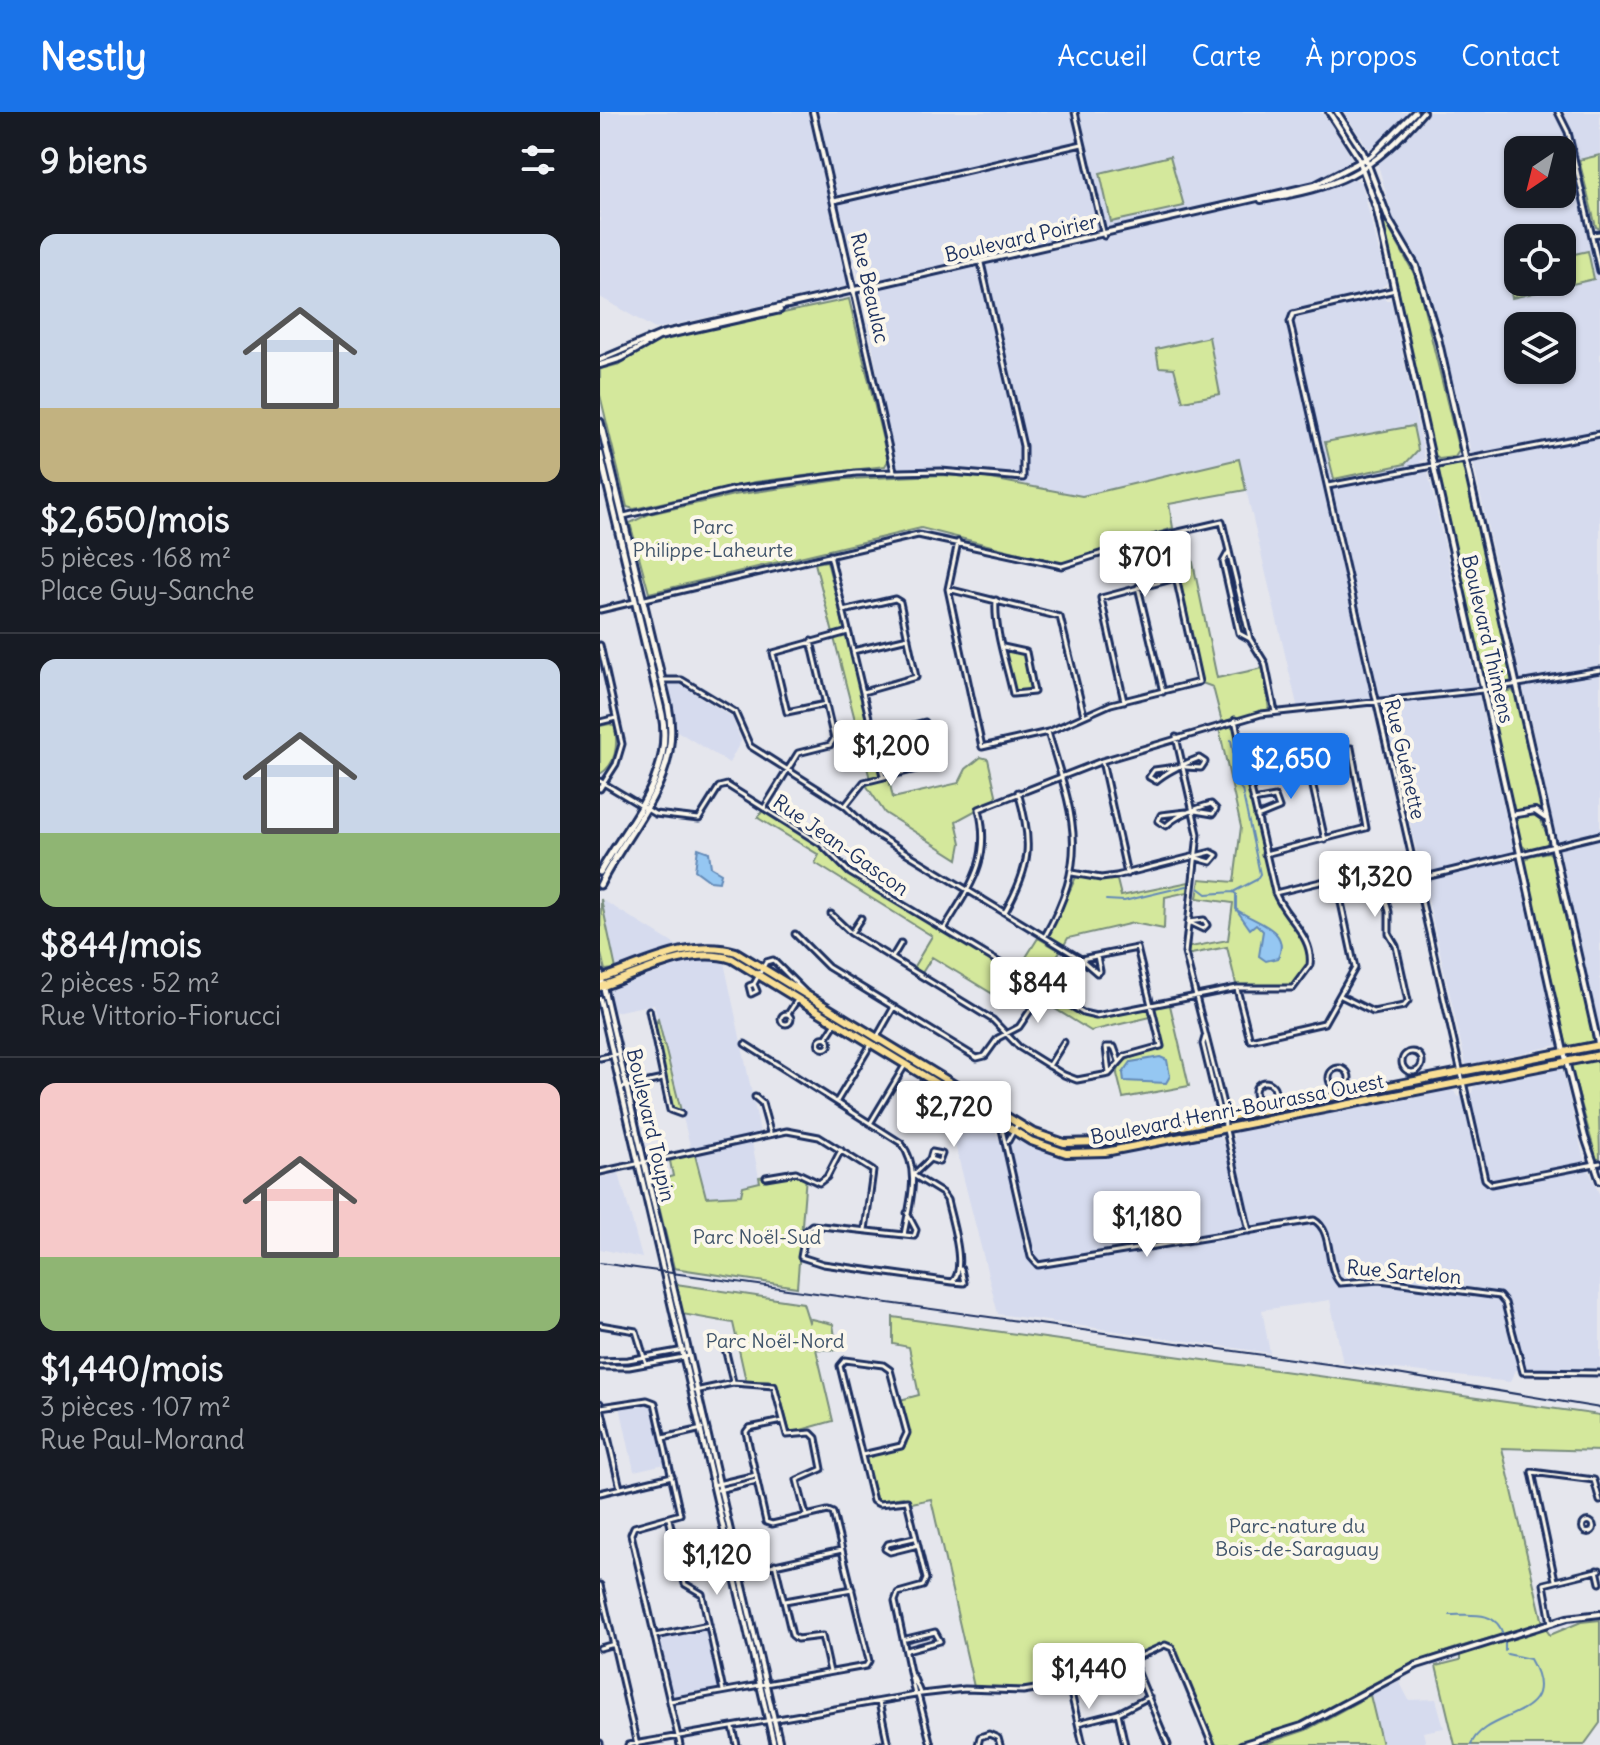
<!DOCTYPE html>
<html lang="fr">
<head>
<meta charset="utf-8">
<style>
  body { margin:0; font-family:Delius,sans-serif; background:#20242c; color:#f1f3f6; height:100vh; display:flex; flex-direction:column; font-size:30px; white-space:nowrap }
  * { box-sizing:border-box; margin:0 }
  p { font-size:26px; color:#9ea1a6 }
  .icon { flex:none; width:44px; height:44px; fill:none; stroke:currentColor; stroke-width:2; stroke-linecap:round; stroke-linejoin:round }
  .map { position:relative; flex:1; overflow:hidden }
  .side { display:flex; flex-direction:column; background:#171b24; width:600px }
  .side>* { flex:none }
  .needle { width:52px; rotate:215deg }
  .buttons { position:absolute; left:904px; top:24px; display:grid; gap:16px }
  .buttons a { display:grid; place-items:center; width:72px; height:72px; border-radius:16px; background:#171b24; box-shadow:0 2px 6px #0004; font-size:40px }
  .price { position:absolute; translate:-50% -68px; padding:0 18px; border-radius:8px; background:#fff; color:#222; font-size:26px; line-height:52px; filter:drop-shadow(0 2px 4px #0008) }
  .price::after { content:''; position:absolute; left:50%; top:48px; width:24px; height:18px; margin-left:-12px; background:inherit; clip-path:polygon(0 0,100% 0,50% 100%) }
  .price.on { background:#1a73e8; color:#fff }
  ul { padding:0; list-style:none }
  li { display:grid; align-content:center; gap:16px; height:424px; padding:0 40px }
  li+li { border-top:2px solid #363941 }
  li span { display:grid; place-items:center; height:248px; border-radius:16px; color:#555 }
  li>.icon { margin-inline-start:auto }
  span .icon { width:144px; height:144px; fill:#fffc; stroke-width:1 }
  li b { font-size:34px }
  h2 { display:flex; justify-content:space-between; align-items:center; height:96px; padding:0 40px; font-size:34px }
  header { display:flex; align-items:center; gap:48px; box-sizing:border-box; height:112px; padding:0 40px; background:#1a73e8; color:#fff }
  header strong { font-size:38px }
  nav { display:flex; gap:44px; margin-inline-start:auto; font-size:28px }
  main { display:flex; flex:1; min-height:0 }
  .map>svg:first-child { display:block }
</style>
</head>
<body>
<header>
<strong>Nestly</strong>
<nav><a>Accueil</a><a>Carte</a><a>À propos</a><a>Contact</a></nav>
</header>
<main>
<section class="side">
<h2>9 biens<svg class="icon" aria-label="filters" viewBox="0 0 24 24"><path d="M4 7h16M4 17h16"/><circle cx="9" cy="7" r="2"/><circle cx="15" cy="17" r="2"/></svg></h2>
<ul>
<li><span style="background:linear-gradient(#c9d6e8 70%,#c2b280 0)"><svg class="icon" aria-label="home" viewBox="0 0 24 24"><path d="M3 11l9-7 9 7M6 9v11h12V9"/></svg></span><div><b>$2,650/mois</b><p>5 pièces · 168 m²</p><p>Place Guy-Sanche</p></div></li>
<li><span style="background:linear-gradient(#c9d6e8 70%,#8fb573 0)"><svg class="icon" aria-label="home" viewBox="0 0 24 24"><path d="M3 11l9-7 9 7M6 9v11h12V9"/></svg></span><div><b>$844/mois</b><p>2 pièces · 52 m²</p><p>Rue Vittorio-Fiorucci</p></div></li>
<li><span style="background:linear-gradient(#f6c9c9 70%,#8fb573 0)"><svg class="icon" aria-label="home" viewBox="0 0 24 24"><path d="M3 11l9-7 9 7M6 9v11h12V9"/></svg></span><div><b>$1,440/mois</b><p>3 pièces · 107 m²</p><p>Rue Paul-Morand</p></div></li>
</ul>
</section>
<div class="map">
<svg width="1000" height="1633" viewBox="0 0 1000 1633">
  <rect width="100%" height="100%" fill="#e5e6ed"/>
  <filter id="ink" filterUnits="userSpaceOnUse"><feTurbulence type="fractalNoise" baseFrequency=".0125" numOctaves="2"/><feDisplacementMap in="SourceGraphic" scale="16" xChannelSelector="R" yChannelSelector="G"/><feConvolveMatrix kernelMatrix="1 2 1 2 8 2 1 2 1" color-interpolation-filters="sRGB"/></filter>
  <g filter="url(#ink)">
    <path fill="#d6dbee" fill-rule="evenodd" d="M0,0H209L248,174L55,217L0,185Z
      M213,0H721L730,11L752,47L748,53L756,68L761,69L787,171L782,175L785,188H791L825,347L820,349L823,360H828L958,933L866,953L804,684L777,589L698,597L639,348L482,384L430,374L410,365L345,356L294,359L264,184Z
      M744,0H952L963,17L989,130L1000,128V923L871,340L826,164L793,105L773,36H768ZM918,38H962V82H918ZM918,126H962V170H918ZM918,214H962V258H918Z
      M964,0H1000V43L979,48Z
      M78,571L132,605L141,629L129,651L77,619L69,572Z
      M1,787L79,835L16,857Z
      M111,847L124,850L161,1024L151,1026L160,1070L141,1083L106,1085L94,1039L116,1033L91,1037L54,892L0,903V883L9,877L87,851Z
      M959,956L963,960L983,1044L1000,1084V1257L916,1258L910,1270L743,1251L730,1188L662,1198L670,1241L398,1202L343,985L347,983L393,1012L401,1034L417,1028L456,1045L474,1048L619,1022L623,1029L634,1027V1019L852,977L859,985L872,981L874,973Z
      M19,1061L42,1146L0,1137V1066Z
      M47,1288L55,1291L69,1351L34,1359L20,1294Z
      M109,1513L123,1579L70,1589L55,1524Z
      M799,1569L809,1588L836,1587L844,1616L823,1620L826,1632L782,1633L770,1583Z"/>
    <path fill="#d4e89c" stroke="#788c7d" stroke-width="2" d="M1000,43V117L996,115L979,48Z
      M570,44L584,94L511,110L500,61Z
      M768,61L789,116L817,167L859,339L855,345L839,347L834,343L787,127Z
      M988,139L994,167L912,186L906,156L918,153V170H962L965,144Z
      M249,187L288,349L285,354L155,370L34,397L27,395L0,283V257L20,252L57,228Z
      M609,225L620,282L583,289L574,256L559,255L556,237Z
      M813,314L818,338L805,352L734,367L725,330Z
      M639,347L646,378L569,392L573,416L462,452L321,416L49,481L30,411L49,402L134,383L247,367L343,363L386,366L482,384Z
      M858,351L865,355L912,570L885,572L837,360L841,355Z
      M582,420L588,446H592L617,566L663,556L669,598L622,610L613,575L599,570L567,424Z
      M627,444L647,520L645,523L640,520L624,450Z
      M227,449L281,660L278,665L288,663L293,686L359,671L366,657L381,645L388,647L397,687L356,709L361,731L358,747L285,701L264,670L270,667L215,451Z
      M410,537L425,542L431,579L419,582L414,577L406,542Z
      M915,578L943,700L939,703L949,728L946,733L928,738L921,733L888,582Z
      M635,608L679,791L707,829L710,853L693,876H637L627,835L586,843L585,836L628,828L633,791L597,786L600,767L634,770L641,715L618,612Z
      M10,612L15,615C18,633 16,653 0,662V614Z
      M164,696L221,732L250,761L490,904L569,889L589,974L523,986L517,962L521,950L561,934L555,904L491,919L421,876L411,893L332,845L322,861L313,856L332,824L215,751L219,743L158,706Z
      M948,740L953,744L994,929L967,935L925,750L929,744Z
      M476,765L517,768L521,784L589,770L588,780L565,785L564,817L533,811L468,826L463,835L449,823Z
      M1,787L16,857L5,858L0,838Z
      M438,826L460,839L440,872L418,858Z
      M58,907L81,999L72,995L54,916Z
      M998,948L1000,1047L997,1048L970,952Z
      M94,1039L106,1085L141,1083L143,1074L160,1070L159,1065L187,1060L206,1063L197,1175L74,1156L53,1070L73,1064L70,1049Z
      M76,1172L203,1191L209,1210L211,1207L233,1212L237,1238L216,1237L233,1309L190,1321L177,1273L168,1269H146L133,1211L82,1202Z
      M293,1205L1000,1303V1339L902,1336L943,1511C904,1523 862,1532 825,1547C756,1574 694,1633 616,1633L574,1535L569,1531L491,1565L435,1576L374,1575L331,1387L312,1391L303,1385L277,1389L264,1344L306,1333L309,1321L300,1288L319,1283L309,1235L293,1232Z
      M1000,1508V1611L984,1633H855L836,1554L860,1548V1543L945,1516L950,1523L981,1510Z
      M770,1583L782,1633H661L706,1618Z"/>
    <path fill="#95c7f2" stroke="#648ab7" stroke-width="2" d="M98,736L109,740L111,755L121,761L119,770L110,769L95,758Z
      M636,797C652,810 692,816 678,846L666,849L659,844L663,819L656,812L650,817Z
      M560,945L567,948L570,964L566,971L524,969L523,961L531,950Z"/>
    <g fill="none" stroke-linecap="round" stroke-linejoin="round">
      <path stroke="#648ab7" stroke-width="2" d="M631,628L637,660L635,669L642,678L660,762L656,768L633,780
        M599,776L607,782L633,780L636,782V797
        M506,788L524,789L587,774
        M850,1503C870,1503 897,1498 903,1523
        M905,1529V1539
        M871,1633C884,1596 966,1609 930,1547L907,1542"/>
      <g stroke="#1b2f5e" stroke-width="9">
        <path id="minor" d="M475,0L504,124
          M958,0L968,20L1000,159
          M234,89L482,32
          M992,123L1000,122
          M795,178L693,202L690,210L881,1049L885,1067L891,1072L1000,1051
          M254,180L294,359
          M728,374L1000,322
          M24,404L136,377L256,361L341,359L423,366V334L381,151
          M358,430L348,477L382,635L448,620L511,592L599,570L567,424
          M629,439L623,450L639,521L650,527
          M230,443L283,664
          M538,475L563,580
          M348,477L460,505L484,603
          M41,488L318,423L462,454L544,428L622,410L650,527L665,551L675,600
          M396,488C394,519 407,553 413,582L434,580L426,540L403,535
          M0,498L34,490
          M243,499L295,487L300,490L316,565L263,580
          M0,533L22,632L16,652L0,677
          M253,539L308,526
          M62,568H82L135,600L150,634L245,694L272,720L481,847L537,836L561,934L525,944L509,962L477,968L464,963L419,935L393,908L251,821L231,802
          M524,589L501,486L576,466
          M226,592L187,600L173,541L248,520
          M0,610L16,606
          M273,623L325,610
          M576,625L598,722L585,841L624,996L625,1016
          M705,639L725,728
          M502,649L527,762
          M645,653L705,639L751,636L766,716L665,742
          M584,654L554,658L549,665L556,669C566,660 586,651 599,646L605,650L601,656L586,655
          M0,669L55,702L99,707L119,675L127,673L221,732L250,761L483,901L496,904L637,876H693L710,853C714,824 684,805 675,780L635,608
          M653,689L675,685L679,696L657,705
          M245,694L264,670L333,653
          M164,696L198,641L230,633L234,627L211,529
          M595,699L561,703L558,709L566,714C576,704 597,696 611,692L616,697L613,702L595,699
          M472,761L501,766L516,764L611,740L617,743L611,750L597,746
          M817,767L1000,723
          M675,781L774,757L779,760L789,800V822L796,834L808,889L804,894L773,900L741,884
          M405,800C431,754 433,731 418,680
          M604,808L607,813L603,817L588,810Z
          M344,817C369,775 392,749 379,697L502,649L661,602L883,578L1000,558
          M251,821L261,806
          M195,822L228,855L377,946L385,944L398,926L419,915L444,878
          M445,824C491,742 473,704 448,620
          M292,846L301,831
          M481,847L497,861L500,859L497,844
          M154,872L157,879L151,882L149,874L154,872L166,850L173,848L204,879
          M637,877L650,928L724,911L755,856L736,767
          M49,898L70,998L81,1002
          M181 907a5 5 0 1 1 10 0a5 5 0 1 1-10 0Z
          M188,902L197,888
          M277,925L294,895
          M605,925L603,932L621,1007
          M218.5 931a5.5 5.5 0 1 1 11 0a5.5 5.5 0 1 1-11 0Z
          M226,926L235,912
          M145,932L301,1031C322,1058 309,1093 304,1123
          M802 950a10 10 0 1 1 20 0a10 10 0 1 1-20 0Z
          M0,946L18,942
          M449,954L464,930
          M729 966a10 10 0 1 1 20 0a10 10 0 1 1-20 0Z
          M509,962L506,935H514L519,949
          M655 980a10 10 0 1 1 20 0a10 10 0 1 1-20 0Z
          M21,976L63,967
          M155,985L162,991L170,1020
          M237,989L270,934
          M324 995a5 5 0 1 1 10 0a5 5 0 1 1-10 0Z
          M332,991L347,968
          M271,1010L304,955
          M401,1013L431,1145L438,1153L714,1108C734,1119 725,1154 740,1171L780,1168L899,1184L905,1191L923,1260L1000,1261
          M626,1018L649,1119
          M408,1029L418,1011
          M0,1060L187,1019L219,1025L273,1059L265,1118
          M166,1065L196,1060L219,1071L227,1065L241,1038
          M307,1101L316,1118L314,1124L212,1113L206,1118L201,1145L223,1152L352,1170C368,1158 351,1107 347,1088L342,1081L313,1063L330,1047L332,1040L342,1042L339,1050L330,1047
          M352,1170L364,1171L361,1157
          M0,1213L36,1219L46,1252
          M0,1249L28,1248L84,1238
          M0,1255H29L89,1244
          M133,1270L125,1236L135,1230
          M95,1279L133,1271L174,1274L187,1323L211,1321L216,1326L222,1357L197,1368L206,1403
          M0,1291L20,1376
          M1,1295L47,1288L55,1291L80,1402L34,1415L31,1422L80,1633
          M63,1326L102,1317
          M262,1343L301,1334L307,1321L290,1258L283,1253L245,1248L240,1254L273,1389L279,1392L307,1389L326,1467L323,1474L298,1481L295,1489L315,1583
          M113,1373L156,1363
          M118,1378L157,1369
          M0,1381L72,1364
          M69,1407L85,1472L102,1482L123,1579
          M982.5 1415a5.5 5.5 0 1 1 11 0a5.5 5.5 0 1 1-11 0Z
          M314,1426L288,1432L285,1437L290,1440L318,1433
          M78,1442L133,1430
          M175,1452L192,1523L197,1527L222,1524L230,1560
          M997,1458L1000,1471
          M134,1462L242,1438
          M955,1468L932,1360L994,1368L1000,1389
          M0,1473L37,1633
          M185,1489L252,1477
          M951,1511L944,1472L1000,1458
          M55,1524L109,1513
          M306,1527L335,1520L340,1529L307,1538
          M0,1536L14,1532
          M533,1549L568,1633
          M313,1564L320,1581
          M469,1572L483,1633
          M318,1583L331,1633
          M70,1589L266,1554L269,1549L233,1401L228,1399L172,1412L166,1410L146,1320L149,1316L183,1309
          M279,1590L288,1633
          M518,1601L525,1633
          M478,1611L518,1601L549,1585
          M133,1616L137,1633
          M0,1631V1633
          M28,1633L321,1582L365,1577L423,1579L484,1569L565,1533L572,1536L612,1633
          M277,1633L288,1631
          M378,1633L380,1625L389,1622L398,1626L400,1633"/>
      </g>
      <g stroke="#1b2f5e" stroke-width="10">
        <path id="tertiary" d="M213,0L254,180
          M729,0L758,45L776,95L967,953L985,1025L1000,1069
          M737,0L763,40L789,108L816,154L838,226L1000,940
          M661,88C739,75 771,62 823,0
          M0,248L61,222L715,73L771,44L815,0
          M0,253L22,246L59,225L180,198
          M911,703L935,699L945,706
          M3,874L180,1633
          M0,887L174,1633
          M641,1633L702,1614L817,1553L967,1506L1000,1502"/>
      </g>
      <g stroke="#1b2f5e" stroke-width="11">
        <path id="secondary" d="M0,310L68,593C84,665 30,713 0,773
          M0,341L62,602C74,664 29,709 0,760
          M0,861L3,874"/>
      </g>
      <g stroke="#1b2f5e" stroke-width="12">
        <path id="primary" d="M0,867C43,853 91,826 136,840L432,1020L464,1031L500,1030L1000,933
          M0,875C42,861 88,834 132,847L431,1029L466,1041L505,1040L1000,943"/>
      </g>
      <use href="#minor" stroke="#fbf7ec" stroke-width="3"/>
      <use href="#tertiary" stroke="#fbf7ec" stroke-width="4"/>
      <use href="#secondary" stroke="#fbf7ec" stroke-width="5"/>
      <use href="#primary" stroke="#f9df96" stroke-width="6"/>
      <path stroke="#1b2f5e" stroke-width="2" d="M0,1151L785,1260L1000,1296"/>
    </g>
  </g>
  <g text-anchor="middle" stroke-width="8" stroke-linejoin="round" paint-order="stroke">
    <g font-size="20" fill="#1b2f5e" stroke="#fbf7ec">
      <text transform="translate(421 126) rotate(-13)" y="7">Boulevard Poirier</text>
      <text transform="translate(270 176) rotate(77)" y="7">Rue Beaulac</text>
      <text transform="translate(888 527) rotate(77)" y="7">Boulevard Thimens</text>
      <text transform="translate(805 647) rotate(77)" y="7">Rue Guénette</text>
      <text transform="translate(241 733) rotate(35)" y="7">Rue Jean-Gascon</text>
      <text transform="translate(637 997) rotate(-11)" y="7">Boulevard Henri-Bourassa Ouest</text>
      <text transform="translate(51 1013) rotate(77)" y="7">Boulevard Toupin</text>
      <text transform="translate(804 1160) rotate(5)" y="7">Rue Sartelon</text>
    </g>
    <g font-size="20" fill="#40546a" stroke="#fbf7ec">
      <text x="113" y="422">Parc<tspan x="113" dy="23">Philippe-Laheurte</tspan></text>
      <text x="157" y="1132">Parc Noël-Sud</text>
      <text x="175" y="1236">Parc Noël-Nord</text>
      <text x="697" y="1421">Parc-nature du<tspan x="697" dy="23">Bois-de-Saraguay</tspan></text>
    </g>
  </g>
</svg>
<div class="buttons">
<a><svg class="needle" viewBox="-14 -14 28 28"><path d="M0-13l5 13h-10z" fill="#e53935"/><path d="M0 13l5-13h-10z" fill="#9ea1a6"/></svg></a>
<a><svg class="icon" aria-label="locate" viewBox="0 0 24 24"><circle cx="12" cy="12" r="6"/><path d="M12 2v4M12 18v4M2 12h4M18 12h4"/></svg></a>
<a><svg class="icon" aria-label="layers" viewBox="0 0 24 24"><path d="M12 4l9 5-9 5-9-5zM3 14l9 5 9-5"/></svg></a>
</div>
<b class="price" style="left:545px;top:487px">$701</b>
<b class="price" style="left:291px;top:676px">$1,200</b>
<b class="price on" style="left:691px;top:689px">$2,650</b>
<b class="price" style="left:775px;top:807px">$1,320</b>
<b class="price" style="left:438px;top:913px">$844</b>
<b class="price" style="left:354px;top:1037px">$2,720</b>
<b class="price" style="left:547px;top:1147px">$1,180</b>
<b class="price" style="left:117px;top:1485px">$1,120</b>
<b class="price" style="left:489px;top:1599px">$1,440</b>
</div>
</main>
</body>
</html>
